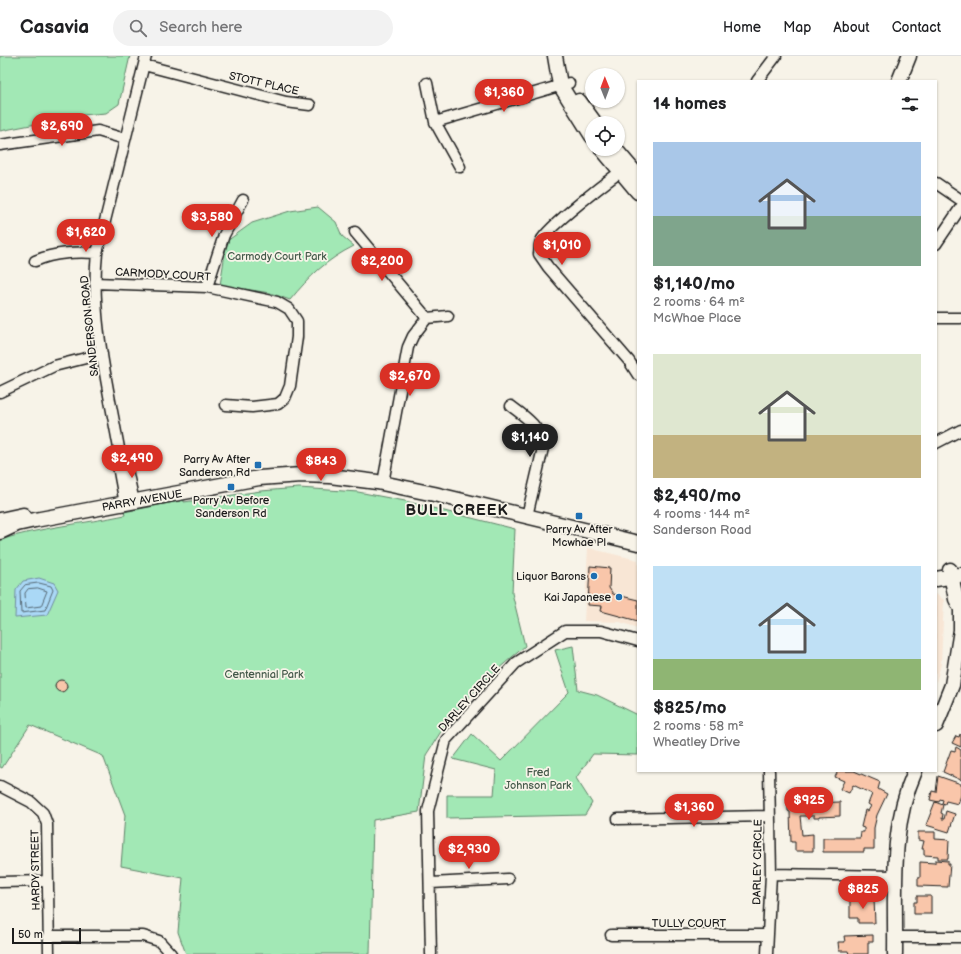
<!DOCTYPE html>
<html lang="en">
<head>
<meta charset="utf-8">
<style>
  body { margin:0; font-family:"Balsamiq Sans",sans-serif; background:#f2f2f2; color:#202124; height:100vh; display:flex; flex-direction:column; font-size:15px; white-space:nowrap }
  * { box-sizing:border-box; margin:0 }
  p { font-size:13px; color:#757577 }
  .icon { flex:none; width:22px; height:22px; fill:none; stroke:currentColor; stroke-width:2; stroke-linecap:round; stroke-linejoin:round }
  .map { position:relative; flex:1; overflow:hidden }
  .sheet { position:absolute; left:637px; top:24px; width:300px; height:692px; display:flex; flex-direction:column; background:#fff; border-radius:0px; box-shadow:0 1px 3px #0004 }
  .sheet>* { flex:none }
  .needle { width:26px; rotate:359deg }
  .buttons { position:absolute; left:585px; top:12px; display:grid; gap:8px }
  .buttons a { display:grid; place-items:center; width:40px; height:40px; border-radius:50%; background:#fff; box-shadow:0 1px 3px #0004; font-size:20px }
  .scale { position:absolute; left:12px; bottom:10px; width:69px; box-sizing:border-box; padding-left:4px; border:2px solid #1c1c1c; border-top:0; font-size:11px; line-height:14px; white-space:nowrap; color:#1c1c1c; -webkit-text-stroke:3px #f7f3e8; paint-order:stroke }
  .price { position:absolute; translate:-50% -34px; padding:0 9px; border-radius:14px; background:#d93025; color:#fff; font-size:13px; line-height:26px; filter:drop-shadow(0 1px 2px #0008) }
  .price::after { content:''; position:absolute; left:50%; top:24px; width:12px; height:9px; margin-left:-6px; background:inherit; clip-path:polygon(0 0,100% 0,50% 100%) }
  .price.on { background:#222; color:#fff }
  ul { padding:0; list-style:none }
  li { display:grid; align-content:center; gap:8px; height:212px; padding:0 16px }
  li span { display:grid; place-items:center; height:124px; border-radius:0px; color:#555 }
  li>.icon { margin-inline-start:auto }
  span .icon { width:72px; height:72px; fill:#fffc; stroke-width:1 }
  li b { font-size:17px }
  h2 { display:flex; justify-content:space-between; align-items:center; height:48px; padding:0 16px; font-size:17px }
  header { display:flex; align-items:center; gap:24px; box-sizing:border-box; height:56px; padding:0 20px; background:#fff; border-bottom:1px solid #e0e0e0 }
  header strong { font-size:19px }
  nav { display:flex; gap:22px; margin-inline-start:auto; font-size:14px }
  .search { width:280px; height:36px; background:#f2f2f2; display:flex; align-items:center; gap:10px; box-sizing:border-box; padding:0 14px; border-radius:22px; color:#757577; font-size:15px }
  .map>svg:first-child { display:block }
</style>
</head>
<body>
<header>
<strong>Casavia</strong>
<div class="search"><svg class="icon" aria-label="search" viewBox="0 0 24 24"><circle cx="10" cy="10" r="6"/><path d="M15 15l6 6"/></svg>Search here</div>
<nav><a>Home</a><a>Map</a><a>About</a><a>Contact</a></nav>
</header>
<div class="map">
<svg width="961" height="898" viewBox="0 0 961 898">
  <rect width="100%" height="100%" fill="#f7f3e8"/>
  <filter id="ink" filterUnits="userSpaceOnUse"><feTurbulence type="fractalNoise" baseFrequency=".025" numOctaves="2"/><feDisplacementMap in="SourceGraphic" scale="8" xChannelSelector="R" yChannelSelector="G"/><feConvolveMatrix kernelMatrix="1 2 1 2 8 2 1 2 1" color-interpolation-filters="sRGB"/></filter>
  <g filter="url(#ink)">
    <path fill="#f8e6d5" d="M588,492L638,504V572L620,566L584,565Z
      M936,538L944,544L941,608L936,627Z"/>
    <path fill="#a2e8b5" stroke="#5f8268" d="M0,0H130L119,48L106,57L82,59L0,75Z
      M318,151L336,166L342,180L354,190C326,204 310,220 290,244L270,237L220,229L227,185L252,167L290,155Z
      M299,432L358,436L405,445L515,473L512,537L525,590L483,626L451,660L426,699L419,756L373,764L370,898H186L178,876L183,822L121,810L125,759L103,700L30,669L2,712L0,711V484C41,471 83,468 125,459L124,456L184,444V446L261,435Z
      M573,590L578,634L597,639L638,659V699L593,698L576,722L592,747L585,759L447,762V739H494L496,714L453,703L472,678L501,705L569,636L555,594Z"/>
    <path fill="#aad8f6" stroke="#718d9f" d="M39,522L54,527L58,534L47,559L15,562L16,534L23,525Z"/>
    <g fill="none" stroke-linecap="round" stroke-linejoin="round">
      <path stroke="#556773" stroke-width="1" d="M39,527L51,530L53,534L45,554L21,557L20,535L25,529Z
        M38,532L47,535L41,550L26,552L25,537L28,533Z"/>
    </g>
    <path fill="#f9c6aa" stroke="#1c1c1c" d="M590,510L610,512L609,532L613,538L638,544V565L601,555L602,550L588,549Z
      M55 630a6 6 0 1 1 12 0a6 6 0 1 1-12 0Z
      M960,678L961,679V691L952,687L956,680L959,681Z
      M956,691L961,694V724L943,716L951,694L955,695Z
      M838,715H854L880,726L878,733L887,738L877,759L874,772V793H864V796H823V782H860L861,776H864V772L861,771L865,754L868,755L871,750L868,748L872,738L853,729L849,737L840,733L844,725L835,721Z
      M938,720L961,728V739L958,748L946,745L945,748L942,747L943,744L940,743L939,746L930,744L932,735L936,736Z
      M840,746V760L819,761V762H814V760H800L802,779L813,778V795H795V786H791L790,756L788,755V748H808L809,751H813V747Z
      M935,746L943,749L941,757L943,758L942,763H944L946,755L955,758L949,776L926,769Z
      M918,776H935V783L949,784L948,803H938V800L924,799V793H922L924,785L918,784Z
      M935,804L948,805V808H950L948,831L918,830V822H920V806L935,807Z
      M917,840H931V858H914V846H917Z
      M850,841L857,842V843H874L875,867H858V862H850Z
      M873,879V886H868V898H849L848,895H839L838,886H845L844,880Z"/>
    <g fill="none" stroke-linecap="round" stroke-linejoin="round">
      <g stroke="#1c1c1c" stroke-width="13">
        <path id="street" d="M144,9L286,46L310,49
          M757,25L776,0
          M427,27L435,66L460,111
          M435,66L569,27
          M0,89L98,75L125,83
          M626,112C611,122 546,172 541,185C539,189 540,194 539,198L548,211L629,305L638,319
          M936,127L961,144
          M355,176L427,262
          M936,188L961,151
          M35,205C55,196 76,196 97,197
          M95,227L207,231L277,246L289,253L297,265V281L290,330L285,342L278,348L252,351L226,349
          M207,231L224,179L243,144
          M936,262H961
          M0,336L54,310L102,298
          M511,350C526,361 542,372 543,392L527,460
          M936,387L961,374
          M120,398L126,409L134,446
          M383,427L408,291L413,280L427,262L448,260
          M125,448L118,410L120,398C109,335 90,261 97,197L146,0
          M0,730L31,746L43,757L47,768L49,898
          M618,763L770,760
          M771,818L894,820
          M0,826L48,825
          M431,827L508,823
          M611,879H767
          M48,880H143L159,885L171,898
          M895,881H961
          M431,898L428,755L446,684L516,607L565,575H601L638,585
          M767,898L771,818L769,715"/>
      </g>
      <g stroke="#1c1c1c" stroke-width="17">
        <path id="secondary" d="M555,0L560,29L592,80
          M899,25L909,0
          M579,45L595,67
          M602,93L638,136
          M615,93L638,120
          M0,464L23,459
          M0,476L17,468L35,464L259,422L301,419L330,420L377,426L434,438L638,487
          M936,523L961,519
          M936,669L952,629L961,574V553L956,543L950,514
          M895,898C896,836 889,773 915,715"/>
      </g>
      <use href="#street" stroke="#f7f3e8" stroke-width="10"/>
      <use href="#secondary" stroke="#f7f3e8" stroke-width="14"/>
    </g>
  </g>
  <g fill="#1f6fb2" stroke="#f7f3e8" stroke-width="1.5">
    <rect x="254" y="405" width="8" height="8" rx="2"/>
    <rect x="227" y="427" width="8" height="8" rx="2"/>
    <rect x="575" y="456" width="8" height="8" rx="2"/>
    <circle cx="594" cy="520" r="4"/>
    <circle cx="619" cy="541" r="4"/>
  </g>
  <g text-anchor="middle" stroke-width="3.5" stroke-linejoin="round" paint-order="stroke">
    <g font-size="11" fill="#1c1c1c" stroke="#f7f3e8">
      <text transform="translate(264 27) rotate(13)" y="4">STOTT PLACE</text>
      <text transform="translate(163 218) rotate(3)" y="4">CARMODY COURT</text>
      <text transform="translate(89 270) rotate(-96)" y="4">SANDERSON ROAD</text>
      <text transform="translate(142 444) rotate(-10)" y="4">PARRY AVENUE</text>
      <text transform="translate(469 642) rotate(-48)" y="4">DARLEY CIRCLE</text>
      <text transform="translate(757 806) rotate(-89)" y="4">DARLEY CIRCLE</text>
      <text transform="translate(35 814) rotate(-91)" y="4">HARDY STREET</text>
      <text x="689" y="871">TULLY COURT</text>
    </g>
    <g font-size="11" fill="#44594a" stroke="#f7f3e8">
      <text x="277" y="204">Carmody Court Park</text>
      <text x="264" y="622">Centennial Park</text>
      <text x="538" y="720">Fred<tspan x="538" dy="13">Johnson Park</tspan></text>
    </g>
    <g font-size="11" fill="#1c1c1c" stroke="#f7f3e8" text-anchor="end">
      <text x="250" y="407">Parry Av After<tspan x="250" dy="13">Sanderson Rd</tspan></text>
      <text x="231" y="448" text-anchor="middle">Parry Av Before<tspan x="231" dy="13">Sanderson Rd</tspan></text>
      <text x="579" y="477" text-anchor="middle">Parry Av After<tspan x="579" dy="13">Mcwhae Pl</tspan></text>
      <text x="586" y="524">Liquor Barons</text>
      <text x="611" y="545">Kai Japanese</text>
    </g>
    <g font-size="15" font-weight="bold" letter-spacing="1" fill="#1c1c1c" stroke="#f7f3e8">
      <text x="457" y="459">BULL CREEK</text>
    </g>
  </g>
</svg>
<div class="buttons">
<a><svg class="needle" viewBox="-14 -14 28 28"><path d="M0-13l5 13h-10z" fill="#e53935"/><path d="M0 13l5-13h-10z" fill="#757577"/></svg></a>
<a><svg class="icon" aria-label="locate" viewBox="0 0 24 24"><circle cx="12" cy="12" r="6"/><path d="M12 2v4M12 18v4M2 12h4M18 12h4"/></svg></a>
</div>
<div class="scale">50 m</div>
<b class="price" style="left:504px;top:57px">$1,360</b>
<b class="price" style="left:62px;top:91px">$2,690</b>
<b class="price" style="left:212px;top:182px">$3,580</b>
<b class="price" style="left:86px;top:197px">$1,620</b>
<b class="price" style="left:562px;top:210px">$1,010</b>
<b class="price" style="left:382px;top:226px">$2,200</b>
<b class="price" style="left:410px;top:341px">$2,670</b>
<b class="price on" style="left:530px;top:402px">$1,140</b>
<b class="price" style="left:132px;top:423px">$2,490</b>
<b class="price" style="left:321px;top:426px">$843</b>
<b class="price" style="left:809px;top:765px">$925</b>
<b class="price" style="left:694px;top:772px">$1,360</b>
<b class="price" style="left:469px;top:814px">$2,930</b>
<b class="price" style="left:863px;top:854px">$825</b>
<section class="sheet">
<h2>14 homes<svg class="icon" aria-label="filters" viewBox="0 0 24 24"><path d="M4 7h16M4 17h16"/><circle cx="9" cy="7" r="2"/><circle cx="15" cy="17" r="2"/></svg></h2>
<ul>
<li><span style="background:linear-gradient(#a9c7e8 60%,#7fa58c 0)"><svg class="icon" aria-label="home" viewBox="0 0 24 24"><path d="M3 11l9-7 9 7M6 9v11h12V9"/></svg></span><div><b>$1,140/mo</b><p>2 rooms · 64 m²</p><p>McWhae Place</p></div></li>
<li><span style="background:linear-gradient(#dfe7d0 65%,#c2b280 0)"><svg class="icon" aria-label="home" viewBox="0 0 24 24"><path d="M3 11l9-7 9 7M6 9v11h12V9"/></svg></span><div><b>$2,490/mo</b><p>4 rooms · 144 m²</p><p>Sanderson Road</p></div></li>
<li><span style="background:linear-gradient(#bfe0f5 75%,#8fb573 0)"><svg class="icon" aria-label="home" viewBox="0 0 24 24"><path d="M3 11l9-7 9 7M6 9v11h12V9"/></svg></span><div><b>$825/mo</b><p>2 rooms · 58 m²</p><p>Wheatley Drive</p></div></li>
</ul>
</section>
</div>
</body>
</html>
